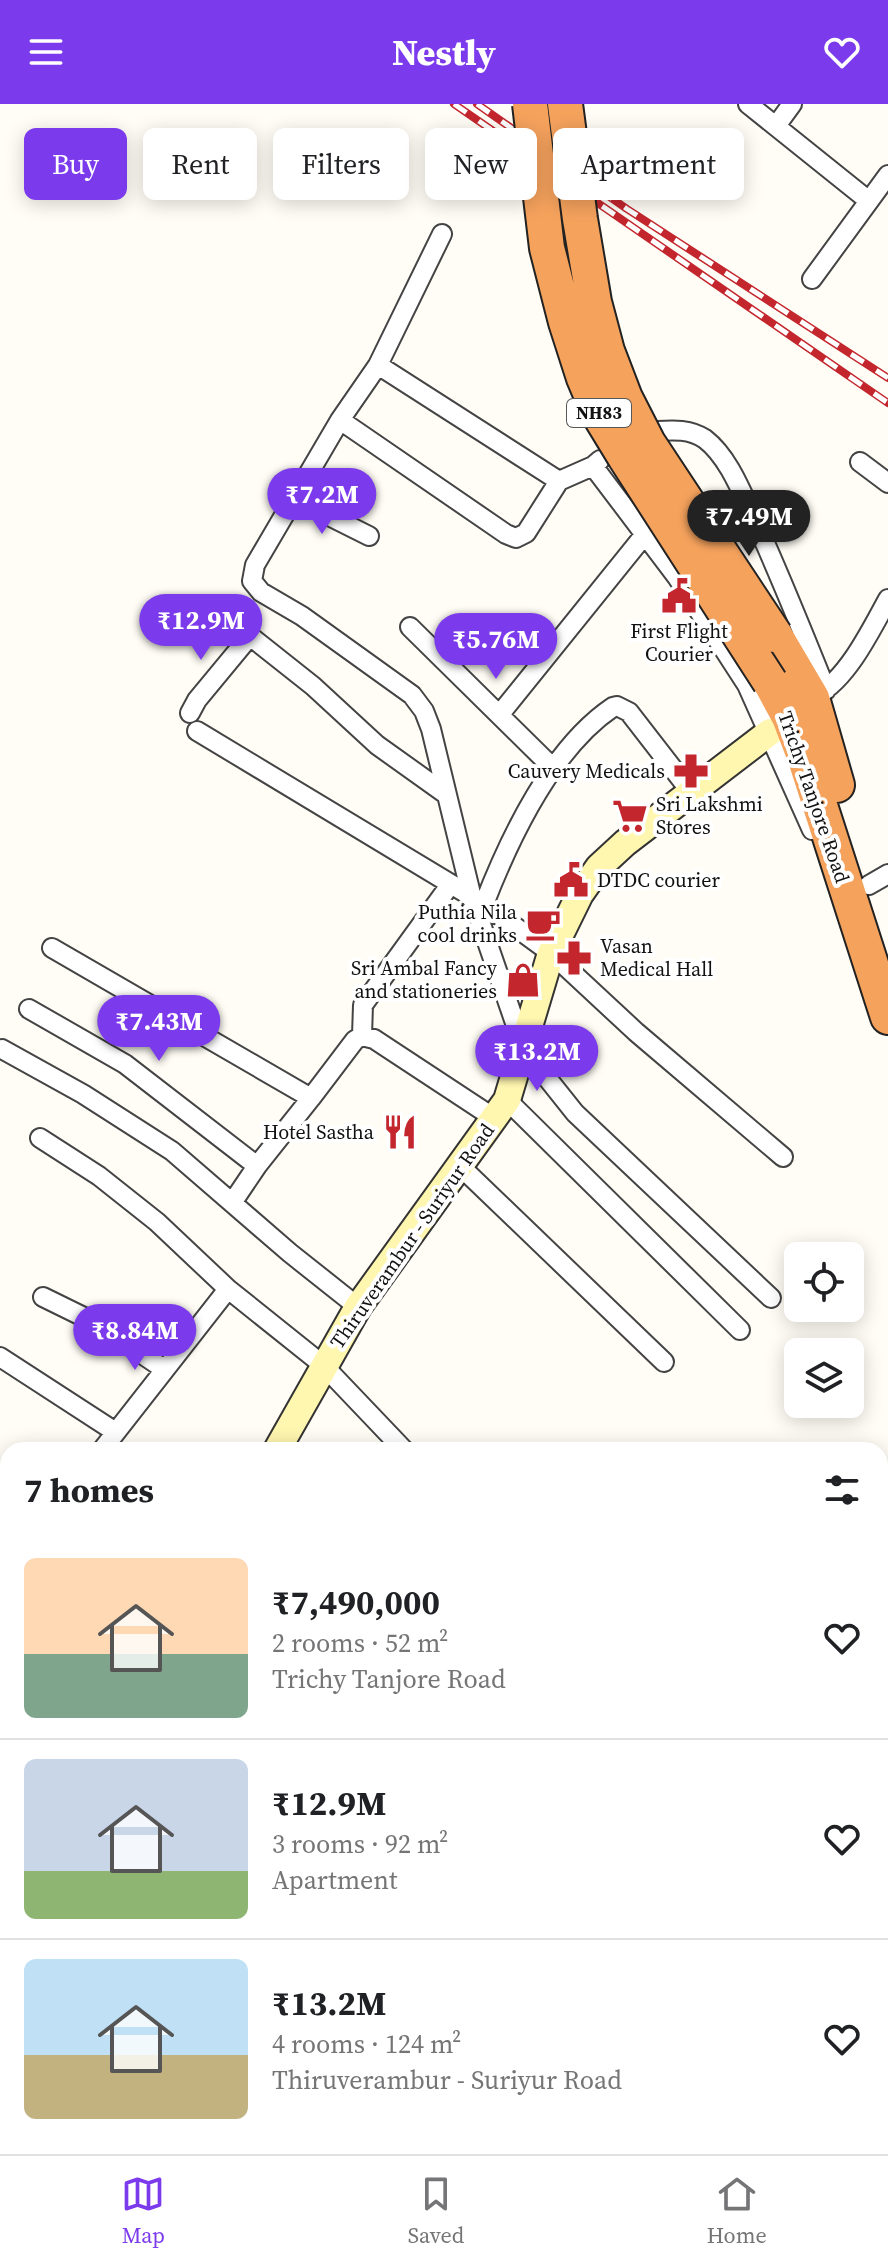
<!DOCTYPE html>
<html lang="en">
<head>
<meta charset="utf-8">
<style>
  body { margin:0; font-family:"Source Serif 4",serif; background:#f6f6f6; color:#202124; height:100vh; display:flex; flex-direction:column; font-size:30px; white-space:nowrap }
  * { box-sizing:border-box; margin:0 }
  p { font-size:26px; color:#757577 }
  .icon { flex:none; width:44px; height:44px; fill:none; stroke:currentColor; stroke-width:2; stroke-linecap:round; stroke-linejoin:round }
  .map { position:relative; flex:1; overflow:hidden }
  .sheet { position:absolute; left:0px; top:1338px; width:888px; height:712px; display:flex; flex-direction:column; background:#fff; border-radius:24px 24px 0 0; box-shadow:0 4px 20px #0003 }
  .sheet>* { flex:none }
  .hud { position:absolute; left:24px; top:24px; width:840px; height:72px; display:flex; gap:16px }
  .buttons { position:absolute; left:784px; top:1138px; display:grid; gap:16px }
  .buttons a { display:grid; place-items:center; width:80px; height:80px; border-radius:12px; background:#fff; box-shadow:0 4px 20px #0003; font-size:40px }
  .price { position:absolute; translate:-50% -68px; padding:0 18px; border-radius:28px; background:#7c3aed; color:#fff; font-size:26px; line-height:52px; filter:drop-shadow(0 2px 4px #0008) }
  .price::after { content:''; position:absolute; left:50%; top:48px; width:24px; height:18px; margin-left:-12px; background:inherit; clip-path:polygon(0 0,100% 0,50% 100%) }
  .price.selected { background:#222; color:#fff }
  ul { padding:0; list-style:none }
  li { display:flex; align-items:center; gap:24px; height:200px; padding:0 24px }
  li+li { border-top:2px solid #e0e0e0 }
  li span { display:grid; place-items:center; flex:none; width:224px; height:160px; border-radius:12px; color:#555 }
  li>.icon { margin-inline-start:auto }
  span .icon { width:96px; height:96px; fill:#fffc; stroke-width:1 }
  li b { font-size:34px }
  h2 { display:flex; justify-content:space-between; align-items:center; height:96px; padding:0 24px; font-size:34px }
  .pill { padding:0 28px; border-radius:12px; background:#fff; box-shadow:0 4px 20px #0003; font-size:28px; line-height:72px }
  .pill.selected { background:#7c3aed; color:#fff }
  header { display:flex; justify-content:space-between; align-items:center; height:104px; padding:0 24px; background:#7c3aed; color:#fff; font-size:36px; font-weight:800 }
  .tab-bar { display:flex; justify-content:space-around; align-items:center; height:112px; border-top:2px solid #e0e0e0; background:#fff; font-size:22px; color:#757577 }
  .tab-bar a { display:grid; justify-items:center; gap:4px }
  .tab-bar .selected { color:#7c3aed }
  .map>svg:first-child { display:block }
</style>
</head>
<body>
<header><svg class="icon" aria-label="menu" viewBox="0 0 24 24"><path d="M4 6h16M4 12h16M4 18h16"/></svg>Nestly<svg class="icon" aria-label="heart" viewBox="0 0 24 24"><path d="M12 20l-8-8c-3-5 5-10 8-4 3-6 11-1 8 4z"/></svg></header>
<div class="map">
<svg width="888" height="2050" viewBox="0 0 888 2050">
  <rect width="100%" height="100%" fill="#fffdf5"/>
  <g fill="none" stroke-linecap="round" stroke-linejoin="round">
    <path stroke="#b9e0f7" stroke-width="16" d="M880,1526L888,1525
      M324,2042L329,2050"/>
    <g stroke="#444" stroke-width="22">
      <path id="street" d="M748,0L869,97
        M776,22L792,0
        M442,130L378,261L340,316L255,461L252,477L261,488L302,512L412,591L424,607L431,625L472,794L524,945L575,1009L771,1194
        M812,175L888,71
        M378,261L559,377L593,362L600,356
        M340,316L506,430L516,434L526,429L559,377
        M657,327C674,326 690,325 705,335C727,352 740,384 751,408C778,466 802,526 826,586
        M860,358L888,379
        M593,362L677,473L747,581L812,726
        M297,392L327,411L369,432
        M410,523L552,663
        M818,590C848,574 872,524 888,495
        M190,609L197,596L250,532L313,582L377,641L447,691
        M500,610L646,429
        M197,627L484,800L551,849L636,928L783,1053
        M869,781L888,770
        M484,800C510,733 552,644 613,603L617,602L629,608L691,688
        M52,844L311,994L355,936L362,932L374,935L494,1014
        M29,905L125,960L257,1062
        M362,932L363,901L450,781
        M2,945L83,990L172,1047L290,1149L358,1203
        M507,996L740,1226
        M40,1034L99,1072L157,1118L228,1185
        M459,1061L664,1258
        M232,1099L257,1062L311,994
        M43,1193L96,1219L164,1265
        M0,1253L114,1327
        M102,1346L228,1185L323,1261L404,1346
        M0,1446L8,1451
        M880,1446L888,1444
        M880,1721L888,1717
        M0,1929L8,1933
        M184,2042L195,2050
        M232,2042L235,2050
        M397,2042L402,2050
        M33,2050L38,2042
        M99,2050L103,2042
        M472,2050L479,2042"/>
    </g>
    <g stroke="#333" stroke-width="30">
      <path id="secondary" d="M277,1346L358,1203L507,996L551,849L580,790L599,763L625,739L770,628
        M0,1867L8,1851"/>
    </g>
    <g stroke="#222" stroke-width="38">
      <path id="highway" d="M775,531L812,594L837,681
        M770,578L789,613L805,655L888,913"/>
    </g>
    <use href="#street" stroke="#fff" stroke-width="18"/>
    <use href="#secondary" stroke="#fff6b0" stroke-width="26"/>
    <use href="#highway" stroke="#f5a25d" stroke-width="34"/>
    <g stroke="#c4262e" stroke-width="8">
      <path id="rail" d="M454,0L888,299
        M477,0L627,105L888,274"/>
    </g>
    <use href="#rail" stroke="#fff" stroke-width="5" stroke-dasharray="15" stroke-linecap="butt"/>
    <g stroke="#222" stroke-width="38" stroke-linecap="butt">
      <path id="highway-bridge" d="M530,0L547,144L566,218L584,274L600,312L625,353L770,578
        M565,0L580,115L594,198L607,247L625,294L648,339L775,531"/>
    </g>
    <use href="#highway-bridge" stroke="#f5a25d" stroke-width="34"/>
  </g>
  <defs>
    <g id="civic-bare" transform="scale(2.76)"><path d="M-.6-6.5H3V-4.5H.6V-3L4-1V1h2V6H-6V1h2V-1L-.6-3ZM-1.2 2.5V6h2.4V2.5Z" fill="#c4262e" stroke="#fff" stroke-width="2.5" paint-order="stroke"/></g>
    <g id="pharmacy-bare" transform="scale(2.76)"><path d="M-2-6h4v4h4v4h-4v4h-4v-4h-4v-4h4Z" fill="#c4262e" stroke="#fff" stroke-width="2.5" paint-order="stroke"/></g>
    <g id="supermarket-bare" transform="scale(2.76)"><path d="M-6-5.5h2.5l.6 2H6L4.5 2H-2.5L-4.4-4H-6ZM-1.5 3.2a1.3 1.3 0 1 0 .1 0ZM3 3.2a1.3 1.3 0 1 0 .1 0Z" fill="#c4262e" stroke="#fff" stroke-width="2.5" paint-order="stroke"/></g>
    <g id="cafe-bare" transform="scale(2.76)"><path d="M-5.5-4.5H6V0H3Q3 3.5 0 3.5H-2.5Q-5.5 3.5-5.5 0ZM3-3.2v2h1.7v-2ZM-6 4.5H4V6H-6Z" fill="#c4262e" stroke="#fff" stroke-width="2.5" paint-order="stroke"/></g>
    <g id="shop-bare" transform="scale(2.76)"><path d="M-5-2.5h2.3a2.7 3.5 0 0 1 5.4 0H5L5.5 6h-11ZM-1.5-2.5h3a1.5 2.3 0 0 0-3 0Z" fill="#c4262e" stroke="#fff" stroke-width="2.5" paint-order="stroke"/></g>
    <g id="restaurant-bare" transform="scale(2.76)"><path d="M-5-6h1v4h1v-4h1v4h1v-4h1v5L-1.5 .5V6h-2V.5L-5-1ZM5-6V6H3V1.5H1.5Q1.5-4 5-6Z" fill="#c4262e" stroke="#fff" stroke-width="2.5" paint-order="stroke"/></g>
  </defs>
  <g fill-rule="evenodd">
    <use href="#civic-bare" x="679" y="492"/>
    <use href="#pharmacy-bare" x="691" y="667"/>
    <use href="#supermarket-bare" x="630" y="712"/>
    <use href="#civic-bare" x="571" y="776"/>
    <use href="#cafe-bare" x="543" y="820"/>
    <use href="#pharmacy-bare" x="574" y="854"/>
    <use href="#shop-bare" x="523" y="876"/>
    <use href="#restaurant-bare" x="400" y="1028"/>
  </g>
  <g text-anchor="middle" stroke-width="8" stroke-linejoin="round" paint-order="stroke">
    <rect fill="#fff" stroke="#585858" stroke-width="2" x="567" y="295" width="64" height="28" rx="6"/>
    <g font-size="18" font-weight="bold" fill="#111">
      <text x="599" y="315">NH83</text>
    </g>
    <g font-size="20" fill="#111" stroke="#fff" text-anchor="end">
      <text x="679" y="534" text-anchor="middle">First Flight<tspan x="679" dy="23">Courier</tspan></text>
      <text x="665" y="674">Cauvery Medicals</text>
      <text x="656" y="707" text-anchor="start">Sri Lakshmi<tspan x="656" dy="23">Stores</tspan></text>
      <text x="597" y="783" text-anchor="start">DTDC courier</text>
      <text x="517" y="815">Puthia Nila<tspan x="517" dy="23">cool drinks</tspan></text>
      <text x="600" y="849" text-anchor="start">Vasan<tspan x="600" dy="23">Medical Hall</tspan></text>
      <text x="497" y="871">Sri Ambal Fancy<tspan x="497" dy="23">and stationeries</tspan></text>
      <text x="374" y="1035">Hotel Sastha</text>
    </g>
    <g font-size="20" fill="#111" stroke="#fff">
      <text transform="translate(814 693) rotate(71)" y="7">Trichy Tanjore Road</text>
      <text transform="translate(412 1132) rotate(-55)" y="7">Thiruverambur - Suriyur Road</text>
    </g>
  </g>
</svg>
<div class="buttons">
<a><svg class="icon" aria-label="locate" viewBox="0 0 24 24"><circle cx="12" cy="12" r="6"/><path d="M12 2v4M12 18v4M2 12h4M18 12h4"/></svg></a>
<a><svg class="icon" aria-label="layers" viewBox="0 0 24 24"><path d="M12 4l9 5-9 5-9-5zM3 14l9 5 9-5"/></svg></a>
</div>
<b class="price" style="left:322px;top:432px">₹7.2M</b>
<b class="price selected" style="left:749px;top:454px">₹7.49M</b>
<b class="price" style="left:201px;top:558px">₹12.9M</b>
<b class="price" style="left:496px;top:577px">₹5.76M</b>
<b class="price" style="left:159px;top:959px">₹7.43M</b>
<b class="price" style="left:537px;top:989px">₹13.2M</b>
<b class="price" style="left:135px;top:1268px">₹8.84M</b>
<div class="hud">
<a class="pill selected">Buy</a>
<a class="pill">Rent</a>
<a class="pill">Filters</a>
<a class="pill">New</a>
<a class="pill">Apartment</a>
</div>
<section class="sheet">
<h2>7 homes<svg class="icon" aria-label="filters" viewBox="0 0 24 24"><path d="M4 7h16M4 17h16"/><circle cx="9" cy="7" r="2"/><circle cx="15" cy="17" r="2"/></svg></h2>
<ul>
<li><span style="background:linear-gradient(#ffd9b3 60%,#7fa58c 0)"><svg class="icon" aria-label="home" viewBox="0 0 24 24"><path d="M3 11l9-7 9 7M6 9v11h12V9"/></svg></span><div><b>₹7,490,000</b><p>2 rooms · 52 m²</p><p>Trichy Tanjore Road</p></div><svg class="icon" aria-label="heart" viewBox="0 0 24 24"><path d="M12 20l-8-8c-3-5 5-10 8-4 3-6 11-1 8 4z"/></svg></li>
<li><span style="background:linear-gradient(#c9d6e8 70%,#8fb573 0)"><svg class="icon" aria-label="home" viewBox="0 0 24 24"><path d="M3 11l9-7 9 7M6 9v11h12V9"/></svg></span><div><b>₹12.9M</b><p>3 rooms · 92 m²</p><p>Apartment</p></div><svg class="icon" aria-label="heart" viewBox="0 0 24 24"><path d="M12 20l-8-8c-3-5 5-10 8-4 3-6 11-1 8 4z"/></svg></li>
<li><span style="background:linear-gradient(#bfe0f5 60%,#c2b280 0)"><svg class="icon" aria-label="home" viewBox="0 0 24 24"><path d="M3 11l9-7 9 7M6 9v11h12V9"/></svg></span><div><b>₹13.2M</b><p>4 rooms · 124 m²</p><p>Thiruverambur - Suriyur Road</p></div><svg class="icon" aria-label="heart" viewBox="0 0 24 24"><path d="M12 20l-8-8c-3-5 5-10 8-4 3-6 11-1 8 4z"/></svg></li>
</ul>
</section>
</div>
<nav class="tab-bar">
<a class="selected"><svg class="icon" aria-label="map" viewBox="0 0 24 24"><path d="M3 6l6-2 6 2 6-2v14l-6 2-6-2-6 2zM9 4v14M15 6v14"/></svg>Map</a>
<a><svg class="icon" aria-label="saved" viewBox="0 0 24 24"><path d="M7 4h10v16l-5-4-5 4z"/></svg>Saved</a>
<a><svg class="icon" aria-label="home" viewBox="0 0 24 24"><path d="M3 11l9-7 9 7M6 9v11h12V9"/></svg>Home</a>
</nav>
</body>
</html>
